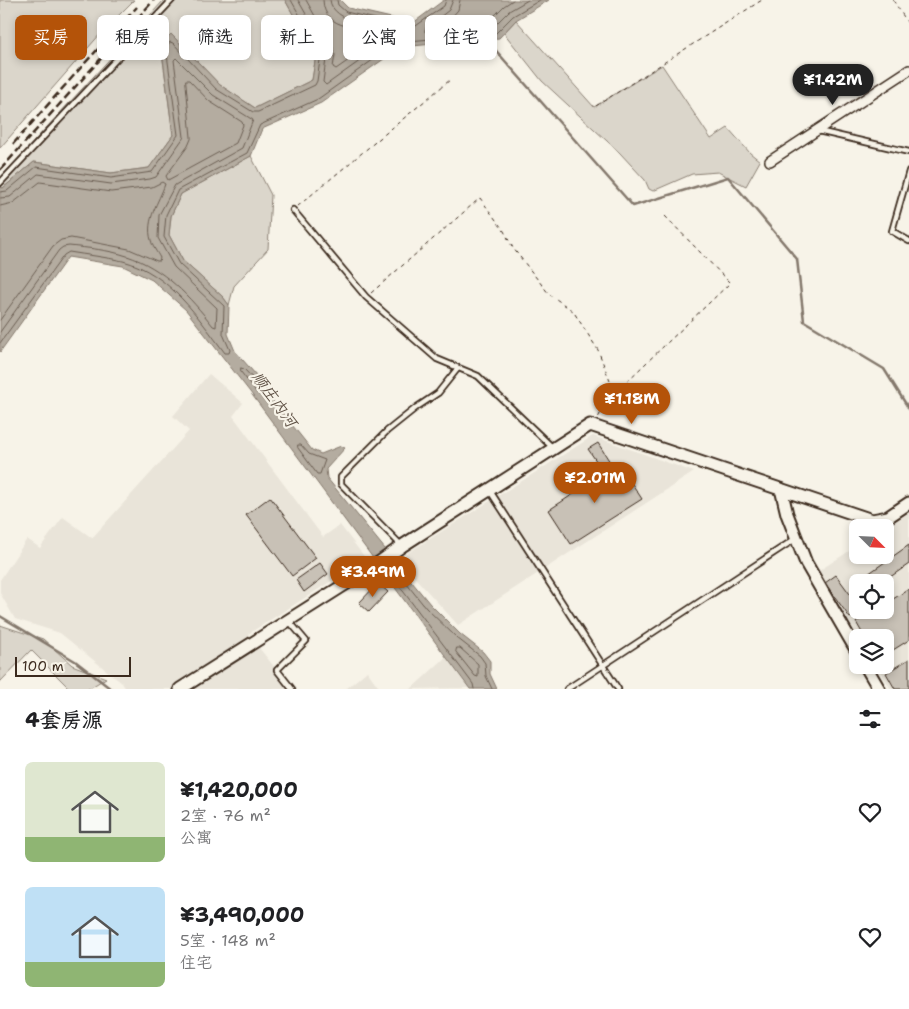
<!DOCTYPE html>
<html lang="zh">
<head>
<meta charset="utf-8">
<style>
  body { margin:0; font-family:"Shantell Sans","LXGW WenKai TC",sans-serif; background:#f2f2f2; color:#202124; height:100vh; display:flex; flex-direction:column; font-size:19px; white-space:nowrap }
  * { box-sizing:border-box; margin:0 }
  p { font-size:16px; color:#757577 }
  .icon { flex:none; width:28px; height:28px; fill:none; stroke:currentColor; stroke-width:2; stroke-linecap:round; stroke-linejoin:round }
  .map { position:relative; height:689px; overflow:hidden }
  .sheet { display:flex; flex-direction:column; background:#fff; flex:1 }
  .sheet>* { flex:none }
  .banner { position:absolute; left:15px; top:15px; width:500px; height:45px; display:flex; gap:10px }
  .needle { width:32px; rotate:114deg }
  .fabs { position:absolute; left:849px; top:519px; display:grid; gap:10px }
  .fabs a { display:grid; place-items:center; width:45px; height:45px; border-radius:8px; background:#fff; box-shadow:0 2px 8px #0003; font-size:25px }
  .scale { position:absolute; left:15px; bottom:12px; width:116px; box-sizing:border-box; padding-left:5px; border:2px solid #3b2a1e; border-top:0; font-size:14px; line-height:18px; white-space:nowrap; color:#3b2a1e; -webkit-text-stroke:4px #f7f3e8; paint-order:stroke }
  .price { position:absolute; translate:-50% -42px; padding:0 11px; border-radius:18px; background:#b45309; color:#fff; font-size:16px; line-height:32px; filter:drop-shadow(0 1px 2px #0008) }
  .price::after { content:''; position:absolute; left:50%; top:30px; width:15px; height:11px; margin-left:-8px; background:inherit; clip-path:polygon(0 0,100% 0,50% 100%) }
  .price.active { background:#222; color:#fff }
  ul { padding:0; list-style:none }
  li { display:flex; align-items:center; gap:15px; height:125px; padding:0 25px }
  li span { display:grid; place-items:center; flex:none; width:140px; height:100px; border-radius:8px; color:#555 }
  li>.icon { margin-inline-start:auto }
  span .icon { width:60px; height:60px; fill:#fffc; stroke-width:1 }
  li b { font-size:21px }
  h2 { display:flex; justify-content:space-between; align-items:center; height:60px; padding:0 25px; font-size:21px }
  .chip { padding:0 18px; border-radius:8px; background:#fff; box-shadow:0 2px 8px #0003; font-size:18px; line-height:45px }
  .chip.active { background:#b45309; color:#fff }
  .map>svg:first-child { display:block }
</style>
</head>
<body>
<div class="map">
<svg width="909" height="689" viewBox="0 0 909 689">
  <rect width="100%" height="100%" fill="#f7f3e8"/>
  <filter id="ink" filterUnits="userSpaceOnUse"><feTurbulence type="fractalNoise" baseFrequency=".02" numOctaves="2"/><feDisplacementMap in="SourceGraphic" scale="10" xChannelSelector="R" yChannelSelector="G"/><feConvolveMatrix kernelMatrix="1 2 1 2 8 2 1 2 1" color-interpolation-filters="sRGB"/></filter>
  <g filter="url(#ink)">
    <path fill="#e9e4d9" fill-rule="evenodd" d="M209,374L243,403L233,416L323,537L340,525L366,559L248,634L292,689H126L122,683L60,633L15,619L0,593V580L27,539L40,548L63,517L92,538L189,431L173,416Z
      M593,436L694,472L458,625L398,559Z
      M909,513V689H891L876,665H885V638L858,637L817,572L857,546L858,555H885V528ZM858,582H885V610H858Z
      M446,657L470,688L411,689Z
      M367,671L380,689H346Z"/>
    <path fill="#dbd6cb" stroke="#8b8074" d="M0,0H134L102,32L0,148Z
      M164,0H285L316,55L312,80L255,108L220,85L171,34L161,45L173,135L149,168L111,173L34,162L3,188L0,187V178Z
      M516,20L594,107L662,65L711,139L728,128L750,153L760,161L746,186L718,172L692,174L653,191L649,189L645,180L620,153L542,81L504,33Z
      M251,156L271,195L268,249L234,286L229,305L223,297L183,261L169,235L171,216L181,194Z
      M0,625L43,639L72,665L106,678L88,689H70L31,650L0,682Z"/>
    <path fill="#b4aca0" stroke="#84786c" d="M285,0H340L348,8L413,23L444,0H549L516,20L499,38L401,47L321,103L262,129L251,156L181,194L171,216L169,235L183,261L223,297L229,305L228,334L235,351L263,383L269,396L312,450L321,454L341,446L345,448L326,469L327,478L430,604L460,634L483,652L490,661V674L497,689H470L250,392L186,310L152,280L123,266L68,257L0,352V187L3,188L34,162L111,173L149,168L173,135L161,44L171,34L220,85L255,108L312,80L316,55Z"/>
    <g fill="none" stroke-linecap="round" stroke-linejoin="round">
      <path stroke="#6b5e52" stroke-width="1" d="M298,0L327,51L323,82L326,85L399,33L398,31C379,27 332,23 330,0
        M306,0L333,48L335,55L333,67L336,69L379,39L380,36C362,24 324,33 323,0
        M337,0L338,5L346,12L413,28L444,6L446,0
        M453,0L449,10L425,29V32L493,27L509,11L528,0
        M460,0L458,10L449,20L451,23L490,20L504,6L513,0
        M186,80H189L209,101L242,122L243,125L236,143L168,180L166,176L188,146L191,139Z
        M0,192L7,191L36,167L111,178L152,172L178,135L166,47L170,42L173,43L216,89L253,112H258L315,85L317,81L321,53L291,0
        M0,198L10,197L38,174L111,184L150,179L156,177L184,137L174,60L176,58L213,95L253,120L242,148L175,185L159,215L158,238L174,267L217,308L216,327L213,326C190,297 164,268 127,256C109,250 88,248 69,246L63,247L59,250L0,332
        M0,206L13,203L40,182L111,192L152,187L162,182L165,184C159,202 145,220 151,240C152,246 157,252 160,258L159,261H157L129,249L71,238L61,240L53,246L0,320
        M0,343L64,255L69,252C87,255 105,257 123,261C169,273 198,317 225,353H229L230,350L223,334L224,306L179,264L164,237L166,215L178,190L247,153L260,125L318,99L398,42L496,33L513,16L540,0
        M241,368L244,369L259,385L261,391L260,393H257L241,372Z
        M298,445H301L309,454L325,460L320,474H317L298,448Z
        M390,563L426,608L457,638L480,656L485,663L486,676L492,689
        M385,567L473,684L474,689
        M457,648H460L478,664V677L475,676L456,652Z"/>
      <path stroke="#84786c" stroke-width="2.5" d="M484,37L633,206L728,177L797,259L804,321L884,369L909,409
        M0,616L75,661L111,689"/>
    </g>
    <path fill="#c8c1b6" stroke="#3b2a1e" d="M598,443L610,462L601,468L588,449Z
      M619,464L642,499L571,544L549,510Z
      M270,497L316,558L292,576L246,515Z
      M909,545V564L883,582H859L858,581Z
      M320,563L328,574L304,592L296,580Z
      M836,575L858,605V610H861L850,618L825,583Z
      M378,583L388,592L369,612L359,603Z
      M909,589V640L885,655V638H865L856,622L875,610H885V604Z
      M909,659V689H895L886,673Z"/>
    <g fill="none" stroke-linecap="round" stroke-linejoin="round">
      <g stroke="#3b2a1e" stroke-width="8">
        <path id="service" d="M818,131L909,152
          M909,171L892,231L909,241
          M0,183L172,0
          M293,210L366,297L437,359L478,376L552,447
          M490,491L618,689
          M401,545L341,484V477L387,431L417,407L438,393L458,368
          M289,621L306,641L277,670L292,689
          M567,689L795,539"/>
      </g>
      <g stroke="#3b2a1e" stroke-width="12">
        <path id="minor" d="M770,161L909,70"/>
      </g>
      <g stroke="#3b2a1e" stroke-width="15">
        <path id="tertiary" d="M781,489L787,514L806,563L858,653
          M865,665L879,689
          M180,689L374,566L402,546L590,425L872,520L888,517L909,503"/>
      </g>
      <path stroke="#3b2a1e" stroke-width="1" stroke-dasharray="4 4" stroke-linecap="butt" d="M893,0L909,25
        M596,106L762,0
        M298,206L450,80
        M371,293L480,198L504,231L513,248L549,294L573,311L598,350L613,389L598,418
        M613,389L623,385L730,283L665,216"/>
      <use href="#service" stroke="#f7f3e8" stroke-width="4.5"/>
      <use href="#minor" stroke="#f7f3e8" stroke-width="9"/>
      <use href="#tertiary" stroke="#f7f3e8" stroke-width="11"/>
      <path stroke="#3b2a1e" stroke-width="2.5" stroke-dasharray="8 4" stroke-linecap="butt" d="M13,144L85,63L137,7
        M0,170L154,0"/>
    </g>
  </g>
  <g text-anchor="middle" stroke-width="4.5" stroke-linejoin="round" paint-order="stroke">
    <g font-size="16" font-style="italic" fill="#5f5145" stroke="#f7f3e8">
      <text transform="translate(275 399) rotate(54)" y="6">顺庄内河</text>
    </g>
  </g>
</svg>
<div class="fabs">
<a><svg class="needle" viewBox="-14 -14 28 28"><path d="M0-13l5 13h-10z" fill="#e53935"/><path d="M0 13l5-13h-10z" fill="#757577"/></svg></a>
<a><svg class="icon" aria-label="locate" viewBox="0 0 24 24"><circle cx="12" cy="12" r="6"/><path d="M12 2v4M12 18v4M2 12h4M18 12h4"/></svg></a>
<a><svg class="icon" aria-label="layers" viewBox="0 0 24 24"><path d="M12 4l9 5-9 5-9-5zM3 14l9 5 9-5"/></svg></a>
</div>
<div class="scale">100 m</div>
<b class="price active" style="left:833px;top:106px">¥1.42M</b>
<b class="price" style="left:632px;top:425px">¥1.18M</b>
<b class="price" style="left:595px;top:504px">¥2.01M</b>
<b class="price" style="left:373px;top:598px">¥3.49M</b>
<div class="banner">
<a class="chip active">买房</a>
<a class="chip">租房</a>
<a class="chip">筛选</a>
<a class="chip">新上</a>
<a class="chip">公寓</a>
<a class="chip">住宅</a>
</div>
</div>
<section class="sheet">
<h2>4套房源<svg class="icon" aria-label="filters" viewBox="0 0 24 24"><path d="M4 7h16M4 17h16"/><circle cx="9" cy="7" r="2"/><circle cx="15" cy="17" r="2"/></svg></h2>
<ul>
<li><span style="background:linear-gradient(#dfe7d0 75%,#8fb573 0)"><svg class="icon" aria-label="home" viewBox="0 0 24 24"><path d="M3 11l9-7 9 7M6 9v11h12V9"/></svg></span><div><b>¥1,420,000</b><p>2室 · 76 m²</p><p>公寓</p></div><svg class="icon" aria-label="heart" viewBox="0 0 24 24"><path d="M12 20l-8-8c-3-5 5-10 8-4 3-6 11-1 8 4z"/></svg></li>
<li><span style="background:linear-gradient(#bfe0f5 75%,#8fb573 0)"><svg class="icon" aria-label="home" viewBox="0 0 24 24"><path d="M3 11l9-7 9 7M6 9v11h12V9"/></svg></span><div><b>¥3,490,000</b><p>5室 · 148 m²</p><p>住宅</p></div><svg class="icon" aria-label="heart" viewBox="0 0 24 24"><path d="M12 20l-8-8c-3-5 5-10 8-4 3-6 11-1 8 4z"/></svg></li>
</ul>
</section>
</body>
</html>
